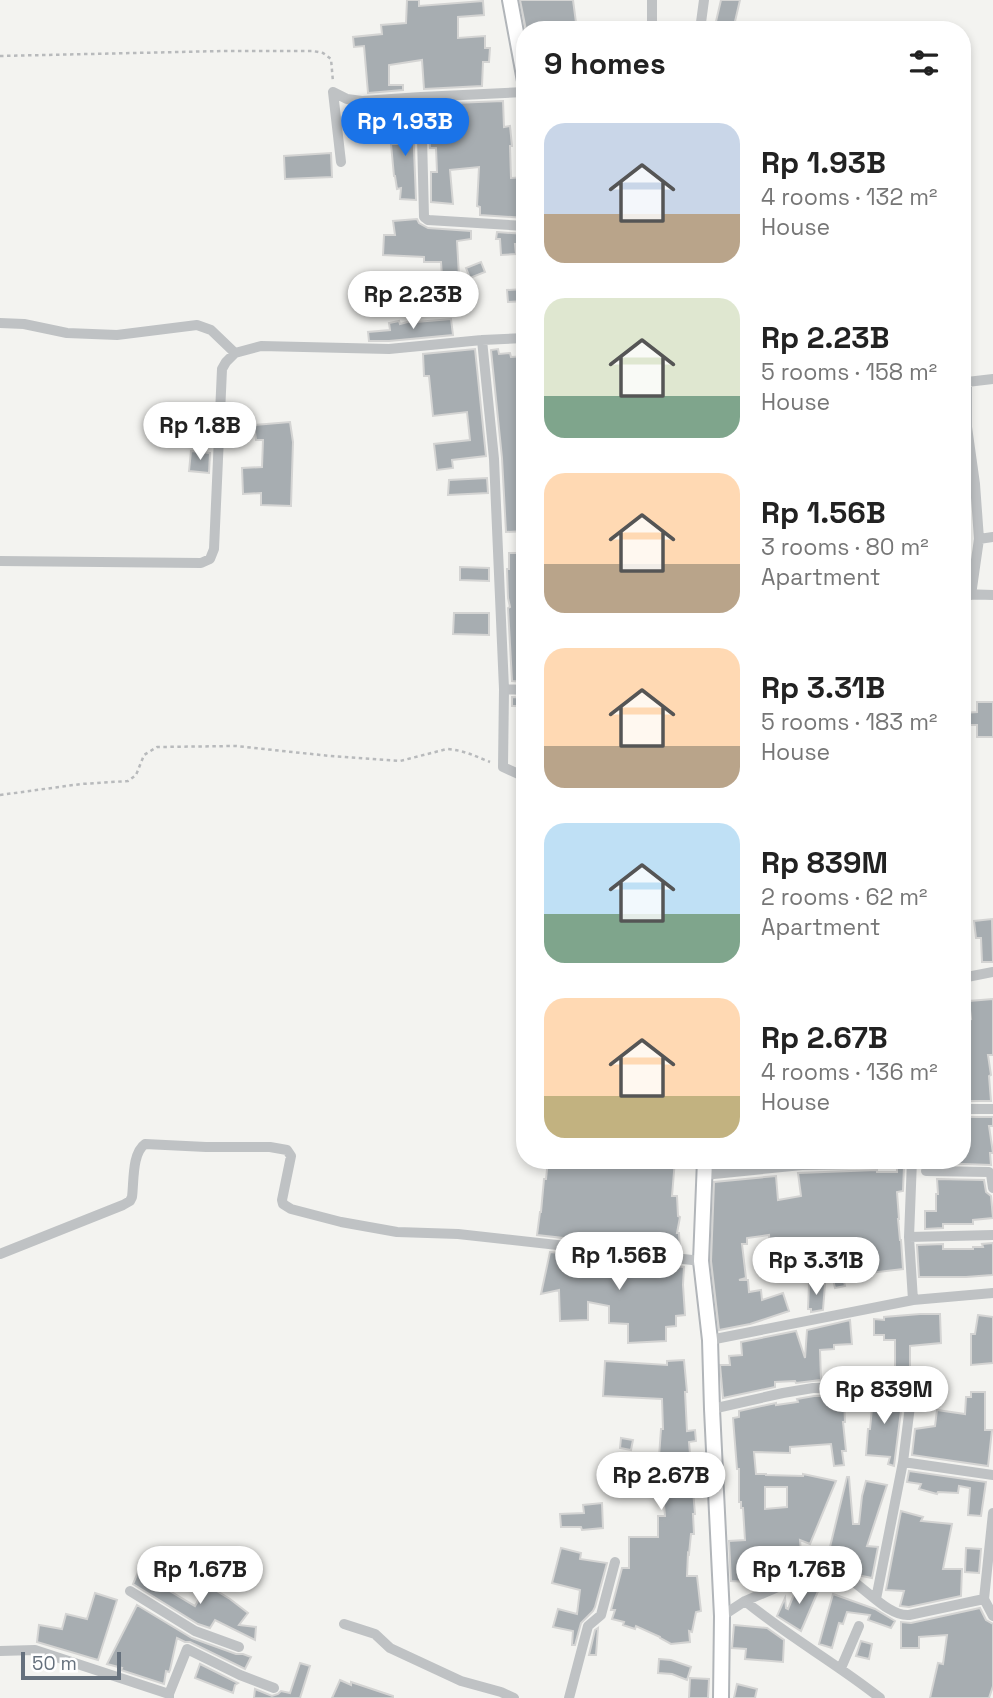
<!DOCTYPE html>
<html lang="en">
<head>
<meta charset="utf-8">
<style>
  body { margin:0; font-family:"Space Grotesk",sans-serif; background:#f6f6f6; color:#222; height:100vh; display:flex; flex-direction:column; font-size:26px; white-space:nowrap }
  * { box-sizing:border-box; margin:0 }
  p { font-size:23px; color:#767676 }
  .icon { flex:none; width:38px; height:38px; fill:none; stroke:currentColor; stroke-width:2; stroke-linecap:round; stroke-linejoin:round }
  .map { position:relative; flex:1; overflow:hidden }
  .drawer { position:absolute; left:516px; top:21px; width:455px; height:1148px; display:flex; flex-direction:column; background:#fff; border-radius:28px; box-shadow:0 4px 10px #0003 }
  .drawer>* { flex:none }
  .scale { position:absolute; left:21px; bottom:18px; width:100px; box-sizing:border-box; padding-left:7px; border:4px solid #66717d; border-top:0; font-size:19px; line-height:24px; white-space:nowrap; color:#66717d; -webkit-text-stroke:5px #fff; paint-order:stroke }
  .price { position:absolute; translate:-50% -60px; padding:0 16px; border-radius:24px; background:#fff; color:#222; font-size:23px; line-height:46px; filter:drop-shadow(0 2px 4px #0008) }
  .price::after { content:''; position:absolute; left:50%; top:42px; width:21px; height:16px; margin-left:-10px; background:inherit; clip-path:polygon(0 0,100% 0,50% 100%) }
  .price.current { background:#1a73e8; color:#fff }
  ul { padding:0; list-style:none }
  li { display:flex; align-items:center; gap:21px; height:175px; padding:0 28px }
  li span { display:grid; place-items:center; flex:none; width:196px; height:140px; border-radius:21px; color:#555 }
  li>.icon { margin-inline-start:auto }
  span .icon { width:84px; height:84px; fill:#fffc; stroke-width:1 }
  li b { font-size:30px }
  h2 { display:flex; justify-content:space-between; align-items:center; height:84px; padding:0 28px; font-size:30px }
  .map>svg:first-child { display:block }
</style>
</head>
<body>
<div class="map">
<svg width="993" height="1698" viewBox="0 0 993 1698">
  <rect width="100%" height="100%" fill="#f3f3f0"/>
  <path fill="#a7adb1" stroke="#d4d4d3" stroke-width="2" fill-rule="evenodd" d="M407,0H419V6L483,1L484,15L458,17V38L485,36V48H490L489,62H483L482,86L424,89L422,60L389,65V85H403V90L368,93L364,46L354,47L353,37L382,34L381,25L406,23Z
    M520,0H573L577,30H526Z
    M721,0H740L733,30H714Z
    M503,101L504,127L510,126L512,146H510L511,178L525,177V218L480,215V207L477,206L479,167L450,170L453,204L431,202V172H437L436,148H430L429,104Z
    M413,111L414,150L416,200L400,199L401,188L397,189L395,176H394L391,144H398L399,129H401L399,112Z
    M331,153L332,177L285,179L284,156Z
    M417,219L419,223L428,228L471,231V239L457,241L459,276L442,277L441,262H424V257L383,255L384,235H395L393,221Z
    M497,232L525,234V244H515L516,254L501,255L500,239H496Z
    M481,262L485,272L470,278L466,268Z
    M525,289V301L508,302L507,290Z
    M451,319L453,335L389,341H369L368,332L390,330L389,323L399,321L400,324L415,320L416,322Z
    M475,349L486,456L452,460L453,468L437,470L434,444L470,440L467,412L433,416L429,376H424L423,354Z
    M498,349L499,354L510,353L511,357L525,356V424H519L521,452H524L525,457V531L506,532L502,458L491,350Z
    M290,422L293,442L291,506L261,505V493L243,494L242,468L262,467L263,440H256L254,425Z
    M191,451L210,453L209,473L189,471Z
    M487,478L488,493L448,495L449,480Z
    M509,553H525V600L522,601L525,638V682L512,681L508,608L510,607L508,598L507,569H509Z
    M460,567L489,568V581L460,580Z
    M454,613H489V635L453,634Z
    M512,697L525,698V706H512Z
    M977,702H993V737H977V725H962V713L977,712Z
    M992,919L993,962H982L981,938H976L974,921Z
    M993,999V1055H988L991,1075L989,1076L991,1101H962V1020L971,1019L969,1001Z
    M962,1117H993V1126H989L993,1153H990L991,1165L936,1163V1160H962Z
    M548,1160L578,1162V1160L604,1161V1166L630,1167V1160H675L672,1196H677L678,1216L680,1217L677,1233H679L680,1251L537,1235L540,1212H541L544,1179H546Z
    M904,1166L903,1191L897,1192L899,1219H898L900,1240H901L903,1269L870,1273L867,1256L839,1260L845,1286L835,1288L829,1262L818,1264L817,1259L792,1266L790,1256L771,1257L769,1235L747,1238V1244H742L746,1278L739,1280H748L749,1292L761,1290L762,1300L783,1293L789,1311L750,1324L719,1330L711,1261L714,1182L776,1176L778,1200L801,1196L798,1173L877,1170V1172H897V1168Z
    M937,1179L984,1180L986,1192L991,1196L993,1218L973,1220V1224H943V1228L925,1229V1211H936V1194H938Z
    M993,1243V1274L992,1275L966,1277H919L917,1245L943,1244V1249H973V1247H983L982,1244Z
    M550,1252L684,1267L683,1285L685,1315L676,1316V1326L666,1327V1341L628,1343V1324L609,1323V1306L588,1302V1320L560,1321L559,1290L541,1294Z
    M809,1284H825L823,1310L811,1312V1309H808Z
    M920,1314H940L941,1343L910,1346V1375H907V1379H895V1340H884V1335H874V1319L884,1320V1317Z
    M978,1315L993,1317V1363L971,1365V1334H975Z
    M850,1320L852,1344L834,1345V1349L820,1350L821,1380L796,1383L795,1381L775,1382V1387L723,1398L720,1365H730L729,1356L742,1355L741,1342L796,1331L805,1358L807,1330Z
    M684,1360L687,1392H685L687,1431L695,1430L696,1441L689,1442L695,1514H693L694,1534H691L689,1554L688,1553L687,1576H697L701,1611L696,1612L692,1632L689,1631L690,1642L671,1644L660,1638V1637L636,1626L635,1629L623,1625L624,1622L612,1619L615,1610H611L622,1568H629V1537H658V1516H665L662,1484L659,1485L657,1457H659L661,1429H663L662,1399L603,1396L605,1361L667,1365V1361Z
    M971,1392H985V1430H992L988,1466L912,1455L915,1429L935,1426L937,1410L965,1414L966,1397H971Z
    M867,1395H903L894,1466L888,1464L890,1457L866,1455L868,1429H870L872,1408H866Z
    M814,1396H829V1399L844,1398L845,1422H843L846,1451H842L844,1465L834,1466L831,1444L790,1447V1453L754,1452L756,1474H766V1475L803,1476V1474L836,1481L810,1544L800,1540L802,1564L767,1567L774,1570V1580L768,1583L731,1581L729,1541L745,1540L743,1508H741V1502H739V1469H737L733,1418L739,1417V1411L776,1403V1405L798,1402L797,1399ZM765,1487H787V1507L765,1509Z
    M621,1438L633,1440L631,1450L620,1448Z
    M909,1471L986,1482L981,1516L968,1515L970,1488L959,1486L958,1493L938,1492L937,1494L919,1489L921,1484L907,1482Z
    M847,1477H849L853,1524H859L862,1496L866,1481L887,1485L867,1546L878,1547L872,1578L857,1575L853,1572L856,1557L829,1551Z
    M602,1503L603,1528L582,1530L581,1527H561L560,1514L584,1513L583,1505Z
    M901,1511L923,1517L921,1521L952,1524L943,1569H962L961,1596L909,1607L900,1606L904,1591L886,1590Z
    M561,1548L581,1553L580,1559L607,1563L595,1607L593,1611L581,1623L575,1645H572L573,1631L553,1627L558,1609L577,1614L580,1590L552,1583Z
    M966,1548L981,1549L979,1573L965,1572Z
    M138,1572L171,1589L170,1591L195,1606L207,1585L230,1599L248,1613L239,1625L256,1627L255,1640L215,1620L210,1628L198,1624L133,1584Z
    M806,1584L819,1589L801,1631L777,1616L785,1598L786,1608L788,1609L797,1587Z
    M95,1593L117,1600L98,1660L37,1642L39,1625L62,1629L66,1614L87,1619Z
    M833,1594L875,1609L895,1621L891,1628L868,1620L870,1615L847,1612L843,1624L839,1623L832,1648L819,1644Z
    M137,1605L192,1638L236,1654H243L251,1657L245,1669L190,1642H185L177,1638L170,1670L169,1672L166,1671L164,1684L124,1671L121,1670L122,1668L107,1664Z
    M980,1608L986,1620L993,1624V1686L989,1698H930L938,1663L943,1664L947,1635L919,1637V1648H901V1622L911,1623Z
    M734,1625L767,1628L784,1640L783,1662L745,1659L746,1649L732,1648Z
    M598,1628L596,1655H589L595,1630Z
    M861,1641L872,1644L869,1659L856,1656Z
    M659,1659L671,1660L691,1667L687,1680L672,1674L658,1673Z
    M300,1663L310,1666L300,1698H254L255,1689L272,1696L278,1694L281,1691L290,1693Z
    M200,1664L238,1683L235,1685L233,1693L195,1678Z
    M690,1678L709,1679L708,1698H689Z
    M340,1680L351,1685V1682L393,1696V1698H332Z
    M737,1684L757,1689L755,1698H734Z"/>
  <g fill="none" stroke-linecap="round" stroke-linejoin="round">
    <g stroke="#b1b5b9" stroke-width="18">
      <path id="secondary" d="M510,0L525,81
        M705,1160L701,1261L710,1340L712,1409L722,1616L721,1698"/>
    </g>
    <path stroke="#b8babc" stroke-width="2.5" stroke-dasharray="3.5 3.5" stroke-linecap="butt" d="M0,56L223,51H313L323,53L331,59L333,82
      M0,795L81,784L128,781L136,775L144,755L157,747L236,746L330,756L400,761L447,749C463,750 475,756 490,762"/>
    <path stroke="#bfc2c4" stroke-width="10" d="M649,30L652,23V0
      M700,30L704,0
      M333,92L347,99L362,101L421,97
      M333,92L341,162
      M525,92L421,97L424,217L428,220L525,226
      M0,323L24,324L67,333L117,335L197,325L211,330L235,353
      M482,340L494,459L504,689L503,767L525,777
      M979,539L993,537
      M0,561L201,563L210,559L214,549L222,369L226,362L235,353L261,346L389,349L482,340L525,338
      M962,594L993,595
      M971,595L979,539L975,484L967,427V382L993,379
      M504,689L525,690
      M962,978L993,972
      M962,1109H993
      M912,1160L909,1237L993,1235
      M926,1171L989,1172L991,1174L993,1188
      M704,1175L802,1165L859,1164L896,1160
      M909,1237L913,1300
      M0,1254L123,1205L130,1201L132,1197C134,1181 132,1153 145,1144L206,1147H270L287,1150L291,1156L282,1200L283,1204L291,1209L341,1222L397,1232L458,1234L701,1261
      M710,1340L913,1300L993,1293
      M712,1409L783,1393L813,1388L906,1387L912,1390L903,1462L876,1599
      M903,1462L993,1475
      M130,1591L195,1631L239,1647
      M984,1599L993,1616
      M745,1601C787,1636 836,1663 880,1698
      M722,1616L745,1601L822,1568C854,1569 882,1617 909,1615L984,1599L993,1513
      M344,1624L375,1634L390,1648L461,1681L501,1692L514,1698
      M0,1651L35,1650L169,1694
      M841,1668L859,1626
      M169,1698V1694L187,1649L240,1675L274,1688
      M569,1698L588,1626L601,1615L615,1562"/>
    <use href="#secondary" stroke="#fff" stroke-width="14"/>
  </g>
</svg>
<div class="scale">50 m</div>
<b class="price current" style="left:405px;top:158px">Rp 1.93B</b>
<b class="price" style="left:413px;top:331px">Rp 2.23B</b>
<b class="price" style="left:200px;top:462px">Rp 1.8B</b>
<b class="price" style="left:619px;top:1292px">Rp 1.56B</b>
<b class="price" style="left:816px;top:1297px">Rp 3.31B</b>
<b class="price" style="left:884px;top:1426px">Rp 839M</b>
<b class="price" style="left:661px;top:1512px">Rp 2.67B</b>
<b class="price" style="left:200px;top:1606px">Rp 1.67B</b>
<b class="price" style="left:799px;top:1606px">Rp 1.76B</b>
<section class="drawer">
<h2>9 homes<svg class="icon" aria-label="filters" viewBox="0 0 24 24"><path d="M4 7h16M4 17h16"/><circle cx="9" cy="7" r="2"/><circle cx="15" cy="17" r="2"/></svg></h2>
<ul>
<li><span style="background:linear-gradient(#c9d6e8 65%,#b9a48a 0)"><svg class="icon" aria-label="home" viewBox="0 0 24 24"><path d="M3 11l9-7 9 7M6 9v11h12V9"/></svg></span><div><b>Rp 1.93B</b><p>4 rooms · 132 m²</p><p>House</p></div></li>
<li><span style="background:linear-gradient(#dfe7d0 70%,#7fa58c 0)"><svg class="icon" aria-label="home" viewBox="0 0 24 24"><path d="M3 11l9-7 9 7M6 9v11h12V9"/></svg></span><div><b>Rp 2.23B</b><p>5 rooms · 158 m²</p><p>House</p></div></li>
<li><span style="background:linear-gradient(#ffd9b3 65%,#b9a48a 0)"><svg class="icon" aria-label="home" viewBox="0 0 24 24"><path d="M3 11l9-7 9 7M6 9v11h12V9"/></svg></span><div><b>Rp 1.56B</b><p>3 rooms · 80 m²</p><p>Apartment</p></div></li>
<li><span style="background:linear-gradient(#ffd9b3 70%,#b9a48a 0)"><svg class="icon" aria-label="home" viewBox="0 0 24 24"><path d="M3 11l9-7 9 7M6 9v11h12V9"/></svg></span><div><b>Rp 3.31B</b><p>5 rooms · 183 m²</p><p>House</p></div></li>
<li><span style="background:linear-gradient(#bfe0f5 65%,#7fa58c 0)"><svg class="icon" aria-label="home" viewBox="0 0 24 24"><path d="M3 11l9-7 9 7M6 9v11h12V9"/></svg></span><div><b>Rp 839M</b><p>2 rooms · 62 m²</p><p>Apartment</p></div></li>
<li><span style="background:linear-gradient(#ffd9b3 70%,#c2b280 0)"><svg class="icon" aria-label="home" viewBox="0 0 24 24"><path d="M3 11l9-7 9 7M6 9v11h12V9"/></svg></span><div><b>Rp 2.67B</b><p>4 rooms · 136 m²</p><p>House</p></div></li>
</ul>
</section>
</div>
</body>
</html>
